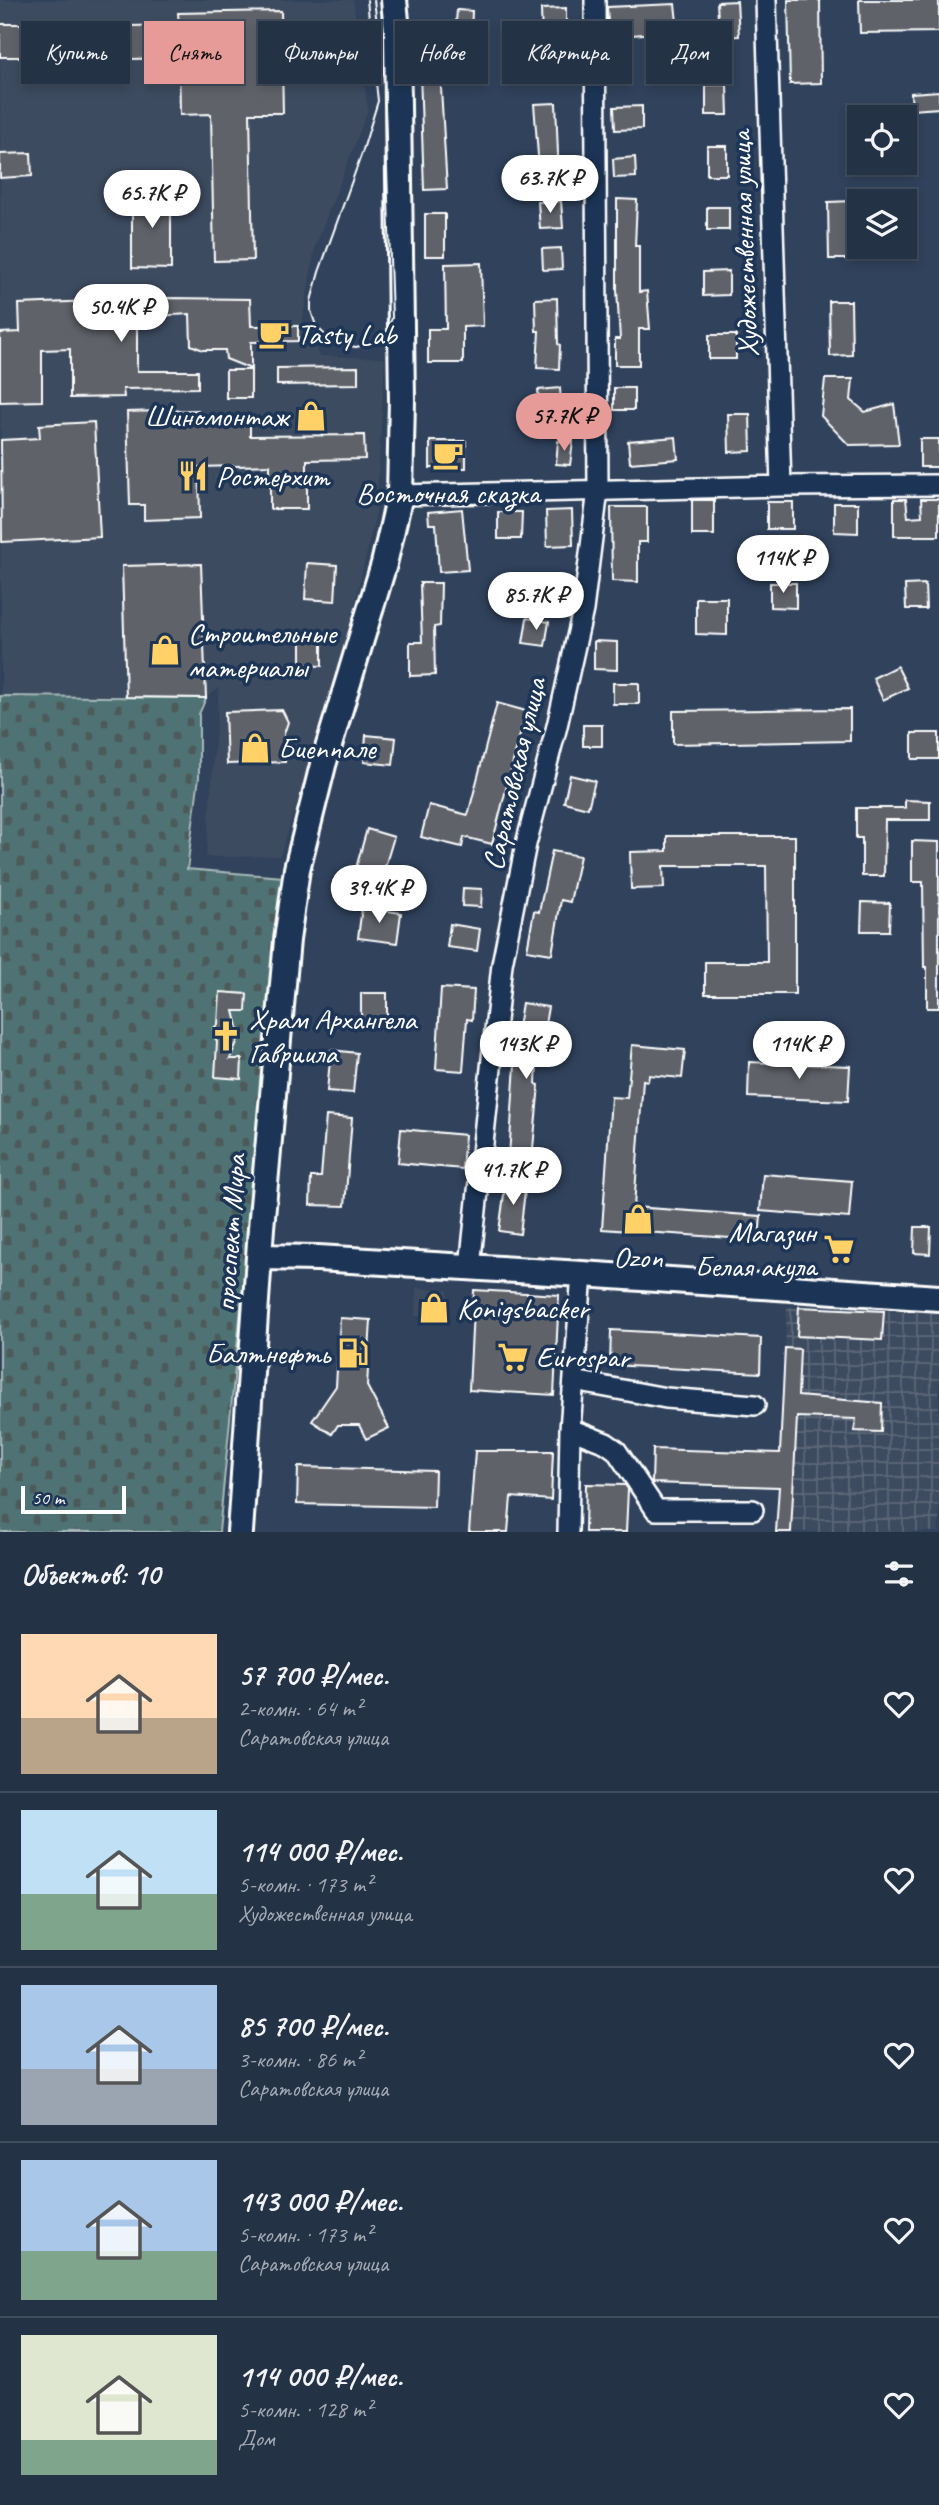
<!DOCTYPE html>
<html lang="ru">
<head>
<meta charset="utf-8">
<style>
  body { margin:0; font-family:Caveat,sans-serif; background:#2c3a4c; color:#f1f3f6; height:100vh; display:flex; flex-direction:column; font-size:26px; white-space:nowrap }
  * { box-sizing:border-box; margin:0 }
  p { font-size:23px; color:#a3aab3 }
  .icon { flex:none; width:38px; height:38px; fill:none; stroke:currentColor; stroke-width:2; stroke-linecap:round; stroke-linejoin:round }
  .map { position:relative; height:1532px; overflow:hidden }
  .side { display:flex; flex-direction:column; background:#243245; flex:1 }
  .side>* { flex:none }
  .hud { position:absolute; left:21px; top:21px; width:898px; height:63px; display:flex; gap:14px }
  .controls { position:absolute; left:847px; top:105px; display:grid; gap:14px }
  .controls a { display:grid; place-items:center; width:70px; height:70px; border-radius:0px; background:#243245; box-shadow:0 4px 10px #0003,0 0 0 2px #414d5e; font-size:35px }
  .scale { position:absolute; left:21px; bottom:18px; width:105px; box-sizing:border-box; padding-left:7px; border:4px solid #fff; border-top:0; font-size:19px; line-height:24px; white-space:nowrap; color:#fff; -webkit-text-stroke:5px #1d3557; paint-order:stroke }
  .price { position:absolute; translate:-50% -60px; padding:0 16px; border-radius:24px; background:#fff; color:#222; font-size:23px; line-height:46px; filter:drop-shadow(0 2px 4px #0008) }
  .price::after { content:''; position:absolute; left:50%; top:42px; width:21px; height:16px; margin-left:-10px; background:inherit; clip-path:polygon(0 0,100% 0,50% 100%) }
  .price.selected { background:#e69b98; color:#111 }
  ul { padding:0; list-style:none }
  li { display:flex; align-items:center; gap:21px; height:175px; padding:0 21px }
  li+li { border-top:2px solid #414d5e }
  li span { display:grid; place-items:center; flex:none; width:196px; height:140px; border-radius:0px; color:#555 }
  li>.icon { margin-inline-start:auto }
  span .icon { width:84px; height:84px; fill:#fffc; stroke-width:1 }
  li b { font-size:30px }
  h2 { display:flex; justify-content:space-between; align-items:center; height:84px; padding:0 21px; font-size:30px }
  .chip { padding:0 24px; border-radius:0px; background:#243245; box-shadow:0 4px 10px #0003,0 0 0 2px #414d5e; font-size:24px; line-height:63px }
  .chip.selected { background:#e69b98; color:#111 }
  .map>svg:first-child { display:block }
</style>
</head>
<body>
<div class="map">
<svg width="939" height="1532" viewBox="0 0 939 1532">
  <defs>
    <pattern id="industrial-grid" width="8" height="8" patternUnits="userSpaceOnUse" patternTransform="scale(1.75)"><rect width="8" height="8" fill="#3e4c60"/><path d="M0 4h8M4 0v8" fill="none" stroke="#5b6778"/></pattern>
    <pattern id="cemetery-stones" width="16" height="16" patternUnits="userSpaceOnUse" patternTransform="scale(1.75)"><rect width="16" height="16" fill="#507374"/><path d="M2 7V4a2 2 0 0 1 4 0v3zM10 15v-3a2 2 0 0 1 4 0v3z" fill="#4d5a5a"/></pattern>
  </defs>
  <rect width="100%" height="100%" fill="#30425c"/>
  <filter id="ink" filterUnits="userSpaceOnUse"><feTurbulence type="fractalNoise" baseFrequency=".0143" numOctaves="2"/><feDisplacementMap in="SourceGraphic" scale="14" xChannelSelector="R" yChannelSelector="G"/><feConvolveMatrix kernelMatrix="1 2 1 2 8 2 1 2 1" color-interpolation-filters="sRGB"/></filter>
  <g filter="url(#ink)">
    <path fill="#3e4c60" d="M0,0H353L368,110L315,247L302,324L320,356L385,358L376,513L339,671L280,856L206,857L219,688L206,698L1,696Z
      M416,1288L448,1290L447,1318L415,1316Z"/>
    <path fill="url(#industrial-grid)" d="M787,1307L939,1313V1532H776Z"/>
    <path fill="url(#cemetery-stones)" stroke="#a8b9ba" stroke-width="2" d="M0,696L206,698L199,714V777L187,869L283,877L219,1532H0Z"/>
    <path fill="#5e6269" stroke="#fff" stroke-width="2" d="M788,0H820L821,83L790,84Z
      M859,0H939V32L860,33Z
      M737,1L739,36L719,37L717,2Z
      M675,4L678,31L609,37L607,7Z
      M566,8V39L542,40L541,9Z
      M457,10L472,11L471,35L455,34Z
      M281,11L283,113H250L253,260L214,261L211,114L180,115L179,58L80,60L79,27L179,25L178,13Z
      M0,24H39L40,57H0Z
      M543,61L545,80L524,82L522,62Z
      M440,71L447,189L424,190L420,72Z
      M706,85H727L728,115H706Z
      M939,91V108L912,110L911,93Z
      M556,103L559,180L540,181L534,104Z
      M642,106V129L615,130L614,107Z
      M707,146H727V175H707Z
      M31,153L32,176L0,178V154Z
      M635,157L636,177L614,178L613,159Z
      M132,191H171V269L132,268Z
      M617,199L637,200L635,246H639V292L647,291L650,329H639V365H615V339H620L617,290Z
      M561,201L563,228L540,229L538,202Z
      M853,201L854,259H829L828,202Z
      M707,207H729V230H707Z
      M425,214H445V256H425Z
      M561,248L562,269L543,270L542,249Z
      M481,263L483,326L463,327V363H428V329H446L445,264Z
      M729,271V295L703,296V272Z
      M168,298L250,299L251,326H298V341L251,342V369L226,359L225,350H203L191,345L190,314L137,317V371H198V388L123,389L124,397L70,398V349L42,350V401L0,402V333L20,332L19,304Z
      M557,298L558,344L560,345L559,369L537,368L539,331H536L535,299Z
      M829,301H851L852,355L830,356Z
      M709,335H736V359H709Z
      M358,367V384L277,385V368Z
      M226,370H251V398H226Z
      M825,379H853L851,400L865,412L894,404L899,444L849,445L821,416Z
      M560,388L562,419L540,420L538,390Z
      M614,388H634V410H614Z
      M198,410L199,424L250,423V436L364,435L365,459L307,460V509H270V465L199,467L200,518L144,520V505H130L127,412Z
      M728,414H750L751,451L729,452Z
      M94,422L100,537L2,542L1,440L40,438L39,425Z
      M676,437L678,459L630,463L628,441Z
      M920,439H939V467H920Z
      M430,441H466V468H430Z
      M558,441L573,442L570,465L556,464Z
      M894,499H906L908,517L922,516L921,499H939V536H894Z
      M692,500H714V535H692Z
      M767,502H793V529H767Z
      M834,503H858V533L834,532Z
      M611,507H647V542H638V582L612,581Z
      M462,509L468,570L439,572L436,524H429L428,512Z
      M572,510L573,545L547,546L546,511Z
      M498,512H522L521,539H498Z
      M307,563L337,565L335,601L305,599Z
      M201,564L206,698L126,697L122,566Z
      M420,583H441L440,626L434,627L435,675L410,676V642H422Z
      M770,583H796V608L770,607Z
      M925,584L926,609H906L905,585Z
      M696,598H727V635L696,634Z
      M527,618L549,622L545,646L523,643Z
      M301,639L322,640V666L301,665Z
      M594,641L617,642V670L594,669Z
      M897,666L908,688L883,700L873,678Z
      M613,683H639V704H613Z
      M497,703L526,711L492,844L464,837L462,847L421,837L429,805L468,815Z
      M850,709V741L673,744V711Z
      M282,710L288,722L284,734L285,762L227,764L225,712Z
      M583,725H602V746H583Z
      M912,733H939V759H912Z
      M366,735L396,738L393,765L364,762Z
      M570,775L595,781L588,808L564,802Z
      M905,800L930,801V820H885L884,876H862V838H856V808H905Z
      M367,829L394,837L380,883L354,875Z
      M667,836H795V994H705V962H767L766,866H663L664,888L631,889L630,852L667,851Z
      M912,841L939,842V1008H927V967H924L923,882H912Z
      M552,851L580,856L570,902L561,900L552,954L527,950L534,911L539,912Z
      M463,888L482,889L481,907L462,906Z
      M862,902L890,903L889,931H861Z
      M362,907L401,913L397,943L358,938Z
      M450,924L480,929L477,951L447,947Z
      M441,988L474,990L472,1020L467,1019L463,1071L436,1069Z
      M220,992L247,994L246,1011H234L240,1035L230,1059H242L241,1079L215,1077L217,1042L214,1037V1028L218,1024Z
      M361,993H387V1026H361Z
      M522,1003L548,1007L543,1036L538,1035L536,1084L539,1085L532,1159L509,1157L517,1033Z
      M632,1045L685,1050L682,1078L649,1075L648,1081L643,1080L634,1207L761,1216L759,1240L602,1229L611,1097L627,1098Z
      M331,1050L357,1053L353,1093L327,1091Z
      M749,1062L850,1066L848,1101L748,1097Z
      M326,1116L352,1118L345,1206L310,1205L311,1177H321Z
      M401,1129L465,1135L462,1169L398,1163Z
      M763,1174L852,1181L849,1218L760,1211Z
      M506,1180L526,1182L520,1234L499,1231Z
      M915,1227H931L930,1254L914,1253Z
      M474,1290L559,1295L554,1395L469,1390Z
      M799,1307L884,1311L882,1340L797,1336Z
      M340,1318L371,1320L367,1386L389,1428L366,1439L359,1425H338L332,1434L312,1421L336,1386Z
      M611,1330L761,1338L760,1373L610,1365Z
      M785,1348L800,1349L798,1396L882,1403L881,1432L854,1431L856,1419L797,1417L791,1532H776L779,1487L652,1483L653,1449L780,1453Z
      M475,1451H553L551,1500L511,1497L508,1532H469Z
      M298,1467L435,1471L434,1507L297,1504Z
      M586,1484L625,1485L628,1489L626,1532H585Z"/>
    <g fill="none" stroke-linecap="round" stroke-linejoin="round">
      <g stroke="#fff" stroke-width="24">
        <path id="minor" d="M766,0L781,486
          M400,495L781,486L939,485
          M470,1267L502,964L526,844L557,726L583,610L598,490L595,0
          M574,1381L666,1398L755,1405
          M570,1429L606,1443L616,1450L656,1510H753
          M568,1532L570,1429L582,1274"/>
      </g>
      <g stroke="#fff" stroke-width="30">
        <path id="major" d="M260,1257L318,1258L582,1274L939,1298
          M240,1532L261,1228L287,940L297,869L323,765L384,564L400,495L402,400L397,31L394,0"/>
      </g>
      <use href="#minor" stroke="#1d3557" stroke-width="19"/>
      <use href="#major" stroke="#1d3557" stroke-width="24"/>
      <path stroke="#fff" stroke-width="2" d="M367,0L378,101L362,153L319,272L311,301V311L316,326L325,335L344,345L356,347L372,343L386,334L392,318L384,79L374,0"/>
    </g>
  </g>
  <defs>
    <g id="cafe-bare" transform="scale(2.415)"><path d="M-5.5-4.5H6V0H3Q3 3.5 0 3.5H-2.5Q-5.5 3.5-5.5 0ZM3-3.2v2h1.7v-2ZM-6 4.5H4V6H-6Z" fill="#ffd166" stroke="#1d3557" stroke-width="2.5" paint-order="stroke"/></g>
    <g id="shop-bare" transform="scale(2.415)"><path d="M-5-2.5h2.3a2.7 3.5 0 0 1 5.4 0H5L5.5 6h-11ZM-1.5-2.5h3a1.5 2.3 0 0 0-3 0Z" fill="#ffd166" stroke="#1d3557" stroke-width="2.5" paint-order="stroke"/></g>
    <g id="restaurant-bare" transform="scale(2.415)"><path d="M-5-6h1v4h1v-4h1v4h1v-4h1v5L-1.5 .5V6h-2V.5L-5-1ZM5-6V6H3V1.5H1.5Q1.5-4 5-6Z" fill="#ffd166" stroke="#1d3557" stroke-width="2.5" paint-order="stroke"/></g>
    <g id="church-bare" transform="scale(2.415)"><path d="M-1.2-6h2.4v3.5h3.3v2.4h-3.3V6h-2.4V-.1h-3.3v-2.4h3.3Z" fill="#ffd166" stroke="#1d3557" stroke-width="2.5" paint-order="stroke"/></g>
    <g id="supermarket-bare" transform="scale(2.415)"><path d="M-6-5.5h2.5l.6 2H6L4.5 2H-2.5L-4.4-4H-6ZM-1.5 3.2a1.3 1.3 0 1 0 .1 0ZM3 3.2a1.3 1.3 0 1 0 .1 0Z" fill="#ffd166" stroke="#1d3557" stroke-width="2.5" paint-order="stroke"/></g>
    <g id="fuel-bare" transform="scale(2.415)"><path d="M-5.5-6h7V0h2V4h1.3V-2.5L3-4.5l.8-.8L6-3V5H2.5V1h-1V6h-7ZM-4.2-4.7v3.2H.2V-4.7Z" fill="#ffd166" stroke="#1d3557" stroke-width="2.5" paint-order="stroke"/></g>
  </defs>
  <g fill-rule="evenodd">
    <use href="#cafe-bare" x="274" y="334"/>
    <use href="#shop-bare" x="311" y="416"/>
    <use href="#cafe-bare" x="448" y="455"/>
    <use href="#restaurant-bare" x="193" y="476"/>
    <use href="#shop-bare" x="165" y="650"/>
    <use href="#shop-bare" x="255" y="748"/>
    <use href="#church-bare" x="226" y="1036"/>
    <use href="#shop-bare" x="638" y="1219"/>
    <use href="#supermarket-bare" x="839" y="1249"/>
    <use href="#shop-bare" x="434" y="1308"/>
    <use href="#fuel-bare" x="353" y="1353"/>
    <use href="#supermarket-bare" x="513" y="1357"/>
  </g>
  <g text-anchor="middle" stroke-width="7" stroke-linejoin="round" paint-order="stroke">
    <g font-size="30" fill="#fff" stroke="#1d3557">
      <text transform="translate(744 244) rotate(-92)" y="10">Художественная улица</text>
      <text transform="translate(514 774) rotate(-77)" y="10">Саратовская улица</text>
      <text transform="translate(230 1233) rotate(-86)" y="10">проспект Мира</text>
    </g>
    <g font-size="30" fill="#fff" stroke="#1d3557" text-anchor="start">
      <text x="297" y="344">Tasty Lab</text>
      <text x="288" y="426" text-anchor="end">Шиномонтаж</text>
      <text x="216" y="486">Ростерхит</text>
      <text x="448" y="503" text-anchor="middle">Восточная сказка</text>
      <text x="188" y="643">Строительные<tspan x="188" dy="34">материалы</tspan></text>
      <text x="278" y="758">Биеnnале</text>
      <text x="249" y="1029">Храм Архангела<tspan x="249" dy="34">Гавриила</tspan></text>
      <text x="816" y="1242" text-anchor="end">Магазин<tspan x="816" dy="34">Белая акула</tspan></text>
      <text x="638" y="1267" text-anchor="middle">Ozon</text>
      <text x="457" y="1318">Konigsbacker</text>
      <text x="330" y="1363" text-anchor="end">Балтнефть</text>
      <text x="536" y="1367">Eurospar</text>
    </g>
  </g>
</svg>
<div class="controls">
<a><svg class="icon" aria-label="locate" viewBox="0 0 24 24"><circle cx="12" cy="12" r="6"/><path d="M12 2v4M12 18v4M2 12h4M18 12h4"/></svg></a>
<a><svg class="icon" aria-label="layers" viewBox="0 0 24 24"><path d="M12 4l9 5-9 5-9-5zM3 14l9 5 9-5"/></svg></a>
</div>
<div class="scale">50 m</div>
<b class="price" style="left:550px;top:215px">63.7K ₽</b>
<b class="price" style="left:152px;top:230px">65.7K ₽</b>
<b class="price" style="left:121px;top:344px">50.4K ₽</b>
<b class="price selected" style="left:564px;top:453px">57.7K ₽</b>
<b class="price" style="left:783px;top:595px">114K ₽</b>
<b class="price" style="left:536px;top:632px">85.7K ₽</b>
<b class="price" style="left:379px;top:925px">39.4K ₽</b>
<b class="price" style="left:526px;top:1081px">143K ₽</b>
<b class="price" style="left:799px;top:1081px">114K ₽</b>
<b class="price" style="left:513px;top:1207px">41.7K ₽</b>
<div class="hud">
<a class="chip">Купить</a>
<a class="chip selected">Снять</a>
<a class="chip">Фильтры</a>
<a class="chip">Новое</a>
<a class="chip">Квартира</a>
<a class="chip">Дом</a>
</div>
</div>
<section class="side">
<h2>Объектов: 10<svg class="icon" aria-label="filters" viewBox="0 0 24 24"><path d="M4 7h16M4 17h16"/><circle cx="9" cy="7" r="2"/><circle cx="15" cy="17" r="2"/></svg></h2>
<ul>
<li><span style="background:linear-gradient(#ffd9b3 60%,#b9a48a 0)"><svg class="icon" aria-label="home" viewBox="0 0 24 24"><path d="M3 11l9-7 9 7M6 9v11h12V9"/></svg></span><div><b>57 700 ₽/мес.</b><p>2-комн. · 64 m²</p><p>Саратовская улица</p></div><svg class="icon" aria-label="heart" viewBox="0 0 24 24"><path d="M12 20l-8-8c-3-5 5-10 8-4 3-6 11-1 8 4z"/></svg></li>
<li><span style="background:linear-gradient(#bfe0f5 60%,#7fa58c 0)"><svg class="icon" aria-label="home" viewBox="0 0 24 24"><path d="M3 11l9-7 9 7M6 9v11h12V9"/></svg></span><div><b>114 000 ₽/мес.</b><p>5-комн. · 173 m²</p><p>Художественная улица</p></div><svg class="icon" aria-label="heart" viewBox="0 0 24 24"><path d="M12 20l-8-8c-3-5 5-10 8-4 3-6 11-1 8 4z"/></svg></li>
<li><span style="background:linear-gradient(#a9c7e8 60%,#9aa5b1 0)"><svg class="icon" aria-label="home" viewBox="0 0 24 24"><path d="M3 11l9-7 9 7M6 9v11h12V9"/></svg></span><div><b>85 700 ₽/мес.</b><p>3-комн. · 86 m²</p><p>Саратовская улица</p></div><svg class="icon" aria-label="heart" viewBox="0 0 24 24"><path d="M12 20l-8-8c-3-5 5-10 8-4 3-6 11-1 8 4z"/></svg></li>
<li><span style="background:linear-gradient(#a9c7e8 65%,#7fa58c 0)"><svg class="icon" aria-label="home" viewBox="0 0 24 24"><path d="M3 11l9-7 9 7M6 9v11h12V9"/></svg></span><div><b>143 000 ₽/мес.</b><p>5-комн. · 173 m²</p><p>Саратовская улица</p></div><svg class="icon" aria-label="heart" viewBox="0 0 24 24"><path d="M12 20l-8-8c-3-5 5-10 8-4 3-6 11-1 8 4z"/></svg></li>
<li><span style="background:linear-gradient(#dfe7d0 75%,#7fa58c 0)"><svg class="icon" aria-label="home" viewBox="0 0 24 24"><path d="M3 11l9-7 9 7M6 9v11h12V9"/></svg></span><div><b>114 000 ₽/мес.</b><p>5-комн. · 128 m²</p><p>Дом</p></div><svg class="icon" aria-label="heart" viewBox="0 0 24 24"><path d="M12 20l-8-8c-3-5 5-10 8-4 3-6 11-1 8 4z"/></svg></li>
</ul>
</section>
</body>
</html>
